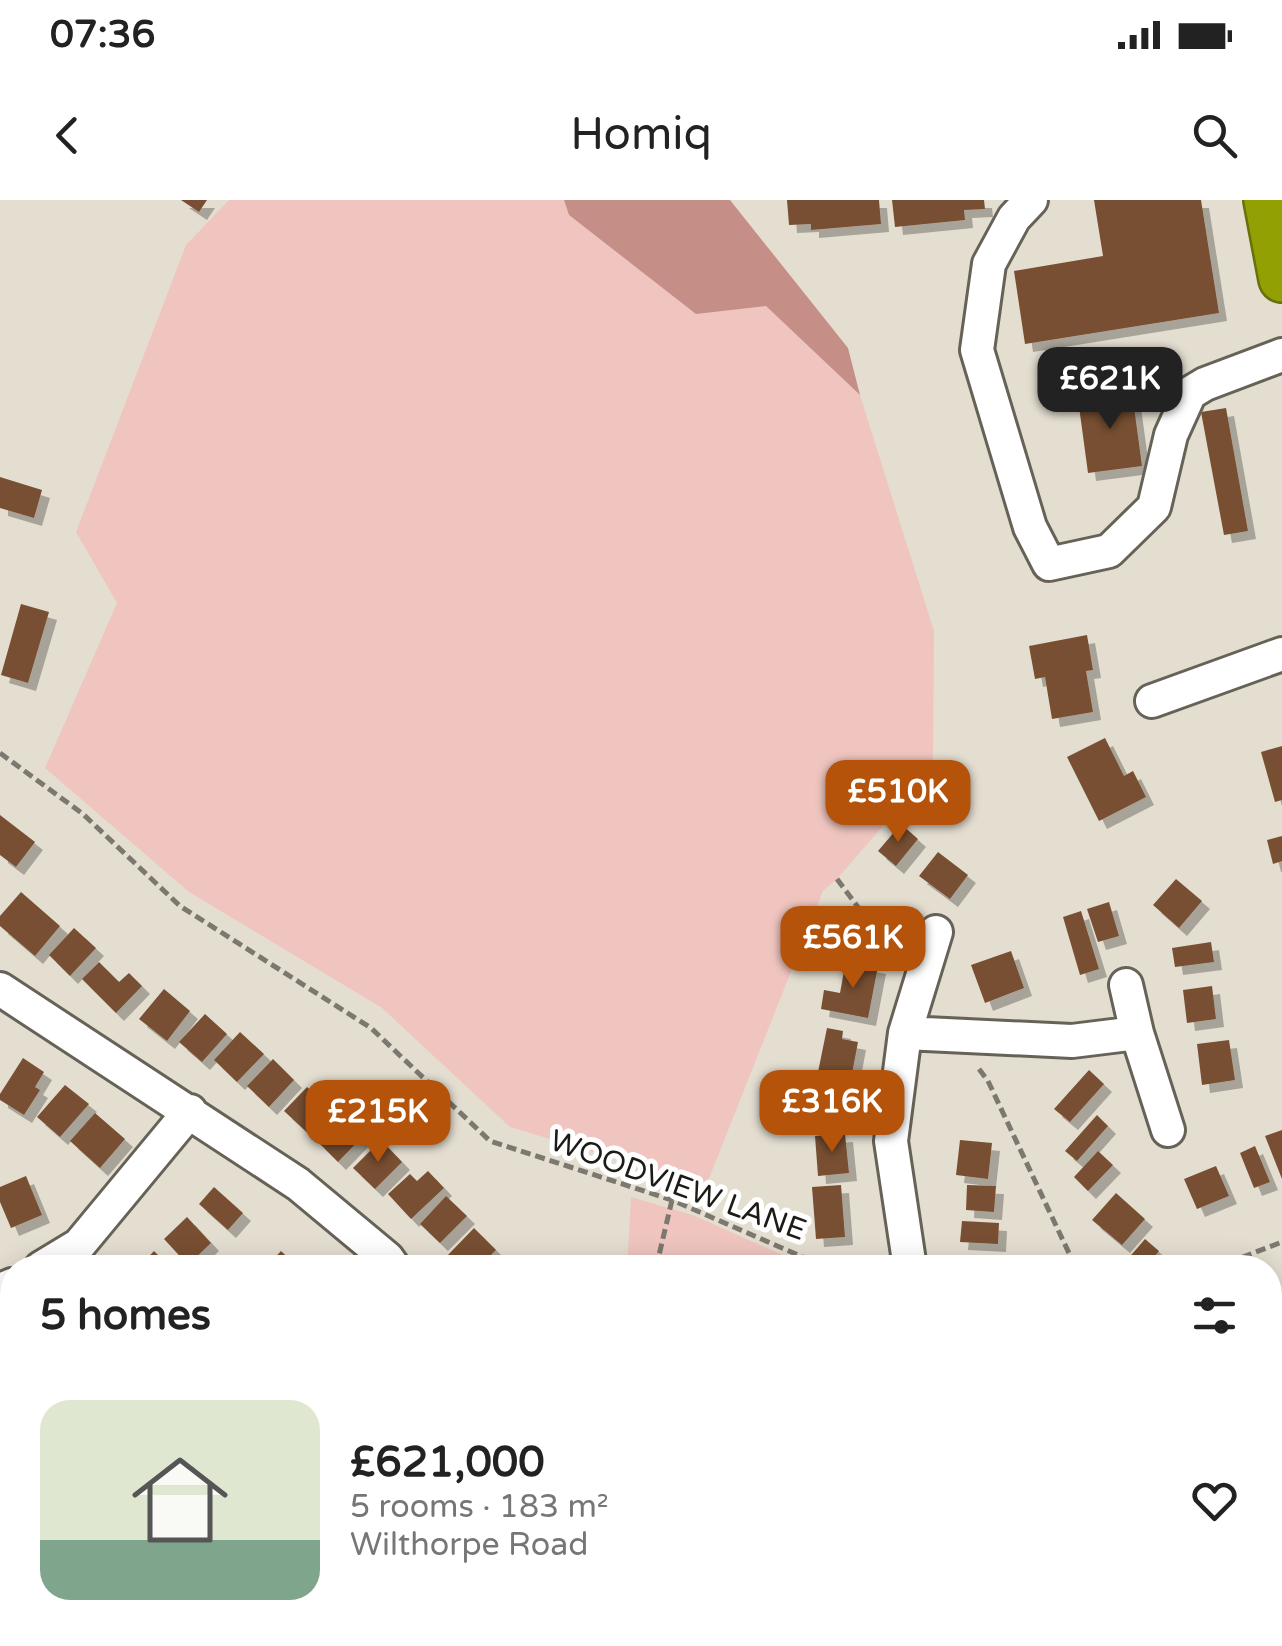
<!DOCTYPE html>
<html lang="en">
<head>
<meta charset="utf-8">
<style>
  body { margin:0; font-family:"Varela Round",sans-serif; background:#f6f6f6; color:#222; height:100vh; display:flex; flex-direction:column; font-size:38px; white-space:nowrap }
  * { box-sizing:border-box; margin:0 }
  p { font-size:32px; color:#767676 }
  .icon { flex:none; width:55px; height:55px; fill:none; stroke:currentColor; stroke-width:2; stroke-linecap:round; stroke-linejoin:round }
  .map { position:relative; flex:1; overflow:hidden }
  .drawer { position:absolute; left:0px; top:1055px; width:1282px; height:392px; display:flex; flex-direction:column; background:#fff; border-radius:40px 40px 0 0; box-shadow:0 5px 25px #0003 }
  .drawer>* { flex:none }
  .price { position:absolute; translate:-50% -85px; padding:0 22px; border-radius:20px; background:#b45309; color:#fff; font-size:32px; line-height:65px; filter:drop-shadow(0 2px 5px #0008) }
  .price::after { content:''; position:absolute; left:50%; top:60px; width:30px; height:22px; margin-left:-15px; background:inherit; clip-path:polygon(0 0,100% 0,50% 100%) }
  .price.on { background:#222; color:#fff }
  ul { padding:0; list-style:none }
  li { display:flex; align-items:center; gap:30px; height:250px; padding:0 40px }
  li+li { border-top:2px solid #e0e0e0 }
  li span { display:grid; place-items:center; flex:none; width:280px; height:200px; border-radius:30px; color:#555 }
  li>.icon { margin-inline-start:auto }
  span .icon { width:120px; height:120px; fill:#fffc; stroke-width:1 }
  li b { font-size:42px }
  h2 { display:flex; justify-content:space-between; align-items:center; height:120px; padding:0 40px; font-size:42px }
  .status { display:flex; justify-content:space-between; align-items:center; height:70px; padding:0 50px; background:#fff; direction:ltr }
  .status svg { height:28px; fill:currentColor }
  header { display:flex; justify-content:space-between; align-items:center; height:130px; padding:0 40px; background:#fff; font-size:45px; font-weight:600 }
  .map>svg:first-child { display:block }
</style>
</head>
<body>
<div class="status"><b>07:36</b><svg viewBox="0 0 49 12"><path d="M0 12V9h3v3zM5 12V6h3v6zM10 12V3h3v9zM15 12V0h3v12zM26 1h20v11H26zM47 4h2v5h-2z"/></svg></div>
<header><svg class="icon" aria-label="back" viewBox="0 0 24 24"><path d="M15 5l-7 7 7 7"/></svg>Homiq<svg class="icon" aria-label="search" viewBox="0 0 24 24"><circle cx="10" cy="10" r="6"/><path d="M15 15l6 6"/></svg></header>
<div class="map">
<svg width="1282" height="1446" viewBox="0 0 1282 1446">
  <defs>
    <filter id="shadow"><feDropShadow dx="8" dy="8" stdDeviation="0" flood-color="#0004"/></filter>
  </defs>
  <rect width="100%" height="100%" fill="#e4ded1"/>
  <path fill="#f0c5bf" d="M229,0H564L569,15L696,113L766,106L860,195L934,431L933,568L837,679L823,691L706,986L510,927L382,808L189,692L45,568L117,403L76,332L186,45Z
    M631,997L695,1016L796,1061L824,1067H627Z"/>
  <path fill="#c58e86" d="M564,0H730L848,148L860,195L766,106L696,114L569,15Z"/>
  <path fill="#785032" filter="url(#shadow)" d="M181,0H207L199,12Z
    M787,0H879L881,24L811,30V24L789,25Z
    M892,0H984L985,9L964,10L965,20L895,27Z
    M1094,0H1201L1219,113L1025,144L1014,71L1103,56Z
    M1132,192L1142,266L1088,273L1078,199Z
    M1226,208L1248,331L1224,335L1201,212Z
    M0,277L42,290L34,318L0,308Z
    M21,404L49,412L28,483L1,475Z
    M1087,435L1093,470L1086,471L1093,512L1052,519L1045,477L1035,479L1029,446Z
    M1105,538L1124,576L1133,571L1146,597L1099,621L1067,557Z
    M1282,546V600L1275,602L1261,552Z
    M0,615L35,642L16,667L0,655Z
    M901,624L918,639L896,666L878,651Z
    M1282,636V661L1273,664L1267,640Z
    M938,652L968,675L950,699L919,676Z
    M1176,679L1202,701L1179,728L1153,705Z
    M21,692L60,726L35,756L0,726V716Z
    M1109,702L1119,736L1098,742L1087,709Z
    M1081,711L1099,769L1080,775L1063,717Z
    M74,728L96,748L70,776L49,755Z
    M1211,742L1214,762L1175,767L1172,748Z
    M1011,751L1024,788L985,803L971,765Z
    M846,760L878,766L868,818L821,809L824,790L840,793Z
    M99,762L119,782L129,773L142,786L116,813L82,779Z
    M1212,786L1216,819L1187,823L1183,790Z
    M164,789L190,811L167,841L139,819Z
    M205,814L227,834L202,862L179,842Z
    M827,828L843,831L842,839L858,842L851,879L818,872Z
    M240,832L264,854L237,882L214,860Z
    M1229,840L1235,880L1202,885L1197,844Z
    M23,858L44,872L35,887L40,890L24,915L0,900V894Z
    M273,859L294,880L269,907L247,886Z
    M1089,870L1104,884L1070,922L1054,909Z
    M65,885L89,904L60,937L37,917Z
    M307,887L332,911L310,935L284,911Z
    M839,903V923L804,924L803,904Z
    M345,911L367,932L338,962L317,941Z
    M95,913L125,939L100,968L70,941Z
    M1097,915L1108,926L1077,961L1065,951Z
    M1282,930V979L1265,936Z
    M845,934L849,973L818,976L815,936Z
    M381,940L402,962L375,989L353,968Z
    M960,940L992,943L988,979L956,975Z
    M1255,946L1270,982L1254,988L1240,953Z
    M1098,951L1113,965L1088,991L1074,977Z
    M1216,966L1229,996L1197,1009L1184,979Z
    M428,971L444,988L411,1019L388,994L410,974L417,981Z
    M26,976L42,1015L11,1028L0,1002V987Z
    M841,985L845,1037L816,1039L812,987Z
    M967,985L996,986L994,1012L966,1010Z
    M214,987L243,1013L228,1030L199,1004Z
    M1116,993L1145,1019L1122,1045L1092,1020Z
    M446,996L467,1016L440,1043L420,1024Z
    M187,1017L211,1043L188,1065L164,1039Z
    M962,1021L999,1023L998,1044L960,1042Z
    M474,1028L496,1050L478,1068H458L447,1056Z
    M1145,1039L1159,1051L1145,1068H1120Z
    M154,1051L171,1068H138Z
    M281,1051L299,1068H265Z
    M1270,1120L1282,1143L1270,1150Z
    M9,1134L12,1141V1181L6,1184L0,1173V1138Z
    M1270,1257L1282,1273V1302L1270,1311Z
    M0,1370L12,1376V1407L0,1402Z
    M7,1418L12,1419V1435H38L33,1446L0,1444Z
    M122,1435H165L169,1446H127Z
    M346,1435L356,1446H329Z
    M374,1435H401L407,1446H380Z
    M417,1435H450L456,1446H422Z
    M748,1435H789L792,1441L784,1446H754Z
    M1011,1435L1017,1446H980V1445Z
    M552,1436L556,1446H532Z"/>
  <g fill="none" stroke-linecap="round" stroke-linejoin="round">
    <g stroke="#676257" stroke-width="38">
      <path id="minor" d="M1031,0L1014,18L989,64L977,150L1030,327L1049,364L1109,351L1154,307L1171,235L1190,193L1205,184L1282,155
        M1152,501L1282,454
        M1126,785L1137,833
        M0,789L298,984L387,1058L394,1068
        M905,833L1072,841L1137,833L1168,930
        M41,1068L79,1045L190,911
        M910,1068L891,941L905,833L936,732
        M0,1090L12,1085
        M662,1435L678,1446
        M1073,1435L1079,1446
        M629,1446L637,1435
        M1135,1446L1162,1435"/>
    </g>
    <g stroke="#69710a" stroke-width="50">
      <path id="highway" d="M1267,0L1282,79"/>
    </g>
    <path stroke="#7c786f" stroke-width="5" stroke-dasharray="10 5" stroke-linecap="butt" d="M0,553L83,614L180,706L371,828L490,941L672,1000L805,1058L878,1059
      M837,679L895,757
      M979,869L988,881L1076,1068
      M656,1068L672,1000
      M1214,1068L1282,1042
      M1270,1352L1282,1362
      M875,1435L882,1446"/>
    <use href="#minor" stroke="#fff" stroke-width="32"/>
    <use href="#highway" stroke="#92a004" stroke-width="45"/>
  </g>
  <g text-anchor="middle" stroke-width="10" stroke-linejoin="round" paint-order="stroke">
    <g font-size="30" fill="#1d1b16" stroke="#fff">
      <text transform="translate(678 985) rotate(20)" y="10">WOODVIEW LANE</text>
    </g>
  </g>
</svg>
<b class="price on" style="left:1110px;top:232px">£621K</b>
<b class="price" style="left:898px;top:645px">£510K</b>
<b class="price" style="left:853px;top:791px">£561K</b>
<b class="price" style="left:832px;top:955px">£316K</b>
<b class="price" style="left:378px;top:965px">£215K</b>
<section class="drawer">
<h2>5 homes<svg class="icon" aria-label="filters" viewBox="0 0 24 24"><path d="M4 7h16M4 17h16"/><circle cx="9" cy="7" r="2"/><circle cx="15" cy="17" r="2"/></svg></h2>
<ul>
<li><span style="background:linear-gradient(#dfe7d0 70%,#7fa58c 0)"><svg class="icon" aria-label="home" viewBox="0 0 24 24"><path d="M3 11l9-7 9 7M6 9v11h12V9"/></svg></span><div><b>£621,000</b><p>5 rooms · 183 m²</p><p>Wilthorpe Road</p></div><svg class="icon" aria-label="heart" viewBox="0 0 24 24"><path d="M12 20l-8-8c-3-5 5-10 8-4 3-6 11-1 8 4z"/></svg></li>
</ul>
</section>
</div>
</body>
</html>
